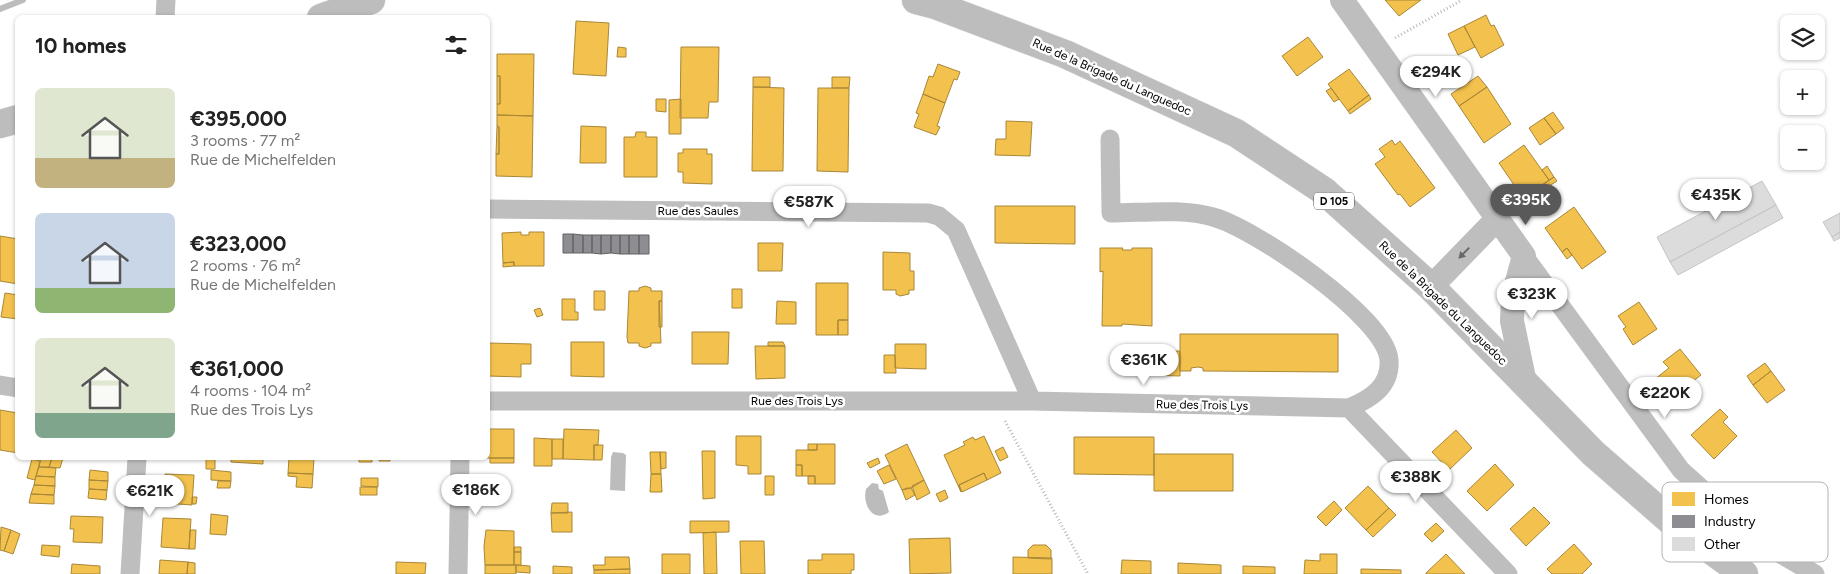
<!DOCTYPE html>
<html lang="en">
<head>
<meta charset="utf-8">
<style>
  body { margin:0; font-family:Figtree,sans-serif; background:#f6f6f6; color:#222; height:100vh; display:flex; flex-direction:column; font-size:19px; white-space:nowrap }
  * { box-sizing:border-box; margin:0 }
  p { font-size:16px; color:#767676 }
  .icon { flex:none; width:28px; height:28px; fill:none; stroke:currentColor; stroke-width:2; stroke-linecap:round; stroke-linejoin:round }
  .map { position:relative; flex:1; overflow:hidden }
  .panel { position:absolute; left:15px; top:15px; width:475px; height:445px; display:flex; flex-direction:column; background:#fff; border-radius:8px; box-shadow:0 1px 4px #0004 }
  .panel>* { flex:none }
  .tools { position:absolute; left:1780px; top:15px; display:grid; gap:10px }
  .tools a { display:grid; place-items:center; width:45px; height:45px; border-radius:8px; background:#fff; box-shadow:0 1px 4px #0004; font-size:25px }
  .price { position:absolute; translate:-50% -42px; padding:0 11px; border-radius:18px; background:#fff; color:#222; font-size:16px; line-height:32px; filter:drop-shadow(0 1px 2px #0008) }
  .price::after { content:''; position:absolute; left:50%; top:30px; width:15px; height:11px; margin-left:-8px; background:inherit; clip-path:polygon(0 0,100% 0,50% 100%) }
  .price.current { background:#595959; color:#fff }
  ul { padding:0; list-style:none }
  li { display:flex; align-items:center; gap:15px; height:125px; padding:0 20px }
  li span { display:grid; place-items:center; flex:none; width:140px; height:100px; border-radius:8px; color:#555 }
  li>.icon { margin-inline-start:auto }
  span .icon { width:60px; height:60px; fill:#fffc; stroke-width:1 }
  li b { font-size:21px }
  h2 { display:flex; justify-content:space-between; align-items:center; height:60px; padding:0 20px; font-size:21px }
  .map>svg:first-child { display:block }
</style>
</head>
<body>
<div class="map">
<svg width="1840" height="574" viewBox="0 0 1840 574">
  <rect width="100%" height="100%" fill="#fff"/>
  <path fill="#bcbcbc" d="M613,452L623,453L626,455L625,491L610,490L611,457Z
    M872,483L878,484L879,489L883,491L889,512C873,524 862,504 866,489Z"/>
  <path fill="#f2c14e" stroke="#a98737" d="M1385,0H1421L1399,16Z
    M1486,15L1491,26L1494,25L1504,45L1481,58L1464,26Z
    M576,21L609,23L606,76L573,74Z
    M1464,26L1475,47L1458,55L1448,34Z
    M1308,37L1323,57L1297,76L1282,56Z
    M618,47L626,48V57H617Z
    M681,47H719L718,102H709L708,118H680Z
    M497,54H534L533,116L497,115V104H500V76H497Z
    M938,64L960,72L957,80L954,79L945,103L923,94L929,76L933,77Z
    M1349,69L1369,95L1348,111L1328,84Z
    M497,76H500V104H497Z
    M1478,76L1487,87L1459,106L1451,94Z
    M753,77H770V87H753Z
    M832,77H850L849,88H832Z
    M753,87L784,88L783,171H752Z
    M1487,87L1511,124L1484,143L1459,106Z
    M818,88H849L848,172L817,171Z
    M1331,88L1339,99L1334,102L1326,91Z
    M923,94L945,103L937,126L940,127L936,135L914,127L919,114L916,113Z
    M1369,95L1371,99L1350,114L1348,111Z
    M656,99H666V112L656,111Z
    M681,99V134H669V100Z
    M1553,112L1564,128L1556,134L1544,118Z
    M497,115L533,116L532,177L496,176V154H499V127L497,126Z
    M1544,118L1556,134L1540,145L1529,128Z
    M1006,121L1032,122L1030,156L995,155L996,139H1006Z
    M497,126L499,127V154H496Z
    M581,126L606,127V163H580Z
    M636,132H646V137H657V177H624V137H635Z
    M1392,140L1395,145L1400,141L1435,188L1410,207L1400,194L1398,195L1375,164L1385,157L1379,149Z
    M1524,145L1549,180L1523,198L1499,163Z
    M683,149H707V154H712V184L683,183V172H678V153H683Z
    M1547,166L1554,177L1549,180L1542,170Z
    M1554,177L1557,181L1543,190L1541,186Z
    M995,206H1075V244L995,243Z
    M1574,207L1606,252L1582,269L1567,248L1562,252L1545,228Z
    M521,232V235H529V232H544V266H514V262L503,263L502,233Z
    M0,236L18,239V284L0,281Z
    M758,243H783L782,271H758Z
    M1100,248H1123L1122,250H1132V248H1152V326L1122,324V326H1102L1103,271L1100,272Z
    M1567,248L1572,255L1567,259L1562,252Z
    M883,252L910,253V271H914V290H909V294L900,296L896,294V290H883Z
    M514,262V266L503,267V263Z
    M816,283H848V320H838V335H816Z
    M645,286L651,288V291H662V301H659L661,343H651V346L645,348L639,346V343H628L627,337L629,291H639V288Z
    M732,289H742V308H732Z
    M594,291H605V310H594Z
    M5,293L18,295V319L1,317Z
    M562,299H575V312H578V320H562Z
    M659,301H662V327H659Z
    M777,301L796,302V324H776Z
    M1639,302L1657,329L1633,345L1623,329L1626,327L1618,316Z
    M540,308L543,315L537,317L534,310Z
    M838,320H848V335H838Z
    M692,332H729L728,364H692Z
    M1180,334H1338V372L1203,371V368L1198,367L1191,368V371H1180Z
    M571,342H604V377L571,376Z
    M768,342H783L785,346H768Z
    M488,343L531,344V364H521V377L488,376Z
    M895,344H926V369L895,368Z
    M755,346H785V378L756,379Z
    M1680,349L1701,375L1670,399L1655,379L1669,368L1663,362Z
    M1148,351H1180V376L1148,375Z
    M884,355H895L896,373H884Z
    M1765,363L1771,371L1753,385L1747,376Z
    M1771,371L1785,390L1767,403L1753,385Z
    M1720,409L1728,417L1723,422L1737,436L1714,459L1691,435Z
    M0,410L18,413V453L0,450Z
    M488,429H514V458H487Z
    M564,429L599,430L598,445H594V460L563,459Z
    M1456,430L1472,448L1449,470L1432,452Z
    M736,436H761V474H748V466L736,465Z
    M984,436L1001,473L987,480L984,473L959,485L961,492L944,455L965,445L963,442L973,437L975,440Z
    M1074,437H1154V475L1074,474Z
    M534,438L552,439V466H534Z
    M552,439H563V459H552Z
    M808,444H817V450H808Z
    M817,444H835V484H815V476H802V465H796V450H817Z
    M907,444L924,480L911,488L902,490L885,455Z
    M594,445H603L602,460H594Z
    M1003,447L1008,457L1000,461L995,451Z
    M702,451H715V498L703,499Z
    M650,452H660L661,474H651Z
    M660,452H666V468L661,469Z
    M1154,454H1233V491H1154Z
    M41,458H52L49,467H39Z
    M52,458H63L60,468L49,467Z
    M165,458H201V459H165Z
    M206,458H215V469H206Z
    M231,458H263V464L231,462Z
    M289,458H314L313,474L288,473Z
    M359,458H372V462H359Z
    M379,458H390V461H379Z
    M490,458H514V463H490Z
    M878,458L880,463L870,468L867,463Z
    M32,459L40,461L35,480L27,478Z
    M1495,464L1514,485L1487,511L1467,491Z
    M796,465H802V476H796Z
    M889,465L896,479L884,484L877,471Z
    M39,467L56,468L55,477L36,476Z
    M90,470L108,472V481L89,480Z
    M211,470L231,472V481L211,480Z
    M288,473L313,474L312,488L296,487L297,477L288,476Z
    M984,473L987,480L962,492L959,485Z
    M165,474L194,475L192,505L164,503Z
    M651,474H661L662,492H650Z
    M36,476L55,477V486L34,485Z
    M765,476H774V495H765Z
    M808,476H815V484H808Z
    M361,478H378V487L361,486Z
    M89,480L108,481L107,490L89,489Z
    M924,480L930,493L917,500L912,486Z
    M218,481H231L230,488H217Z
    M34,485L55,486L54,495L31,494Z
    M1368,486L1389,508L1366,530L1345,508Z
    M360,487H377V495H360Z
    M907,488H911L915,495L906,500L902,490Z
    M89,489L107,490L106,500L88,498Z
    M945,490L948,498L940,502L936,494Z
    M31,494L54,495V504L29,503Z
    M192,497H197L196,504H192Z
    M1334,501L1342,510L1326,526L1317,517Z
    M552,503H568V513H551Z
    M1534,507L1550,523L1526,546L1510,529Z
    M1389,508L1396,515L1373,537L1366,530Z
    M572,512V532H552L551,513Z
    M211,514L228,516L226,535L210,534Z
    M71,516L103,517L102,543L73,542L74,529H70Z
    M163,518L191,519L189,549L161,547Z
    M690,521H729V532L690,533Z
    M1436,523L1444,531L1432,542L1424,534Z
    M1,527L11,530L4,551L0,550Z
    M11,530L20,534L13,554L4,551Z
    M190,530H196L195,549H189Z
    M486,530L514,531V565H485L484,546Z
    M716,532L717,574H704L703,533Z
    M950,538L951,573L910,574L909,539Z
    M740,541H764L765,574H741Z
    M1574,544L1592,564L1582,574H1552L1547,569Z
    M42,545L60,546L59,557L41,555Z
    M1033,545H1046L1051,550V559L1028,558V550Z
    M514,547H521V552H514Z
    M514,552H521V565H514Z
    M662,554H690V574H662Z
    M822,554H854V570H851V574H808V560H822Z
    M1320,554H1337V574H1304L1305,560L1320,561Z
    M1446,554L1465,574H1426V573Z
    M605,557H629L630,569L594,570L593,565H605Z
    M1013,557L1052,558V574H1013Z
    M160,560L188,562L187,574H159Z
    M1122,560L1151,561V574H1121Z
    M188,562L195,563V574H187Z
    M396,562L426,563L425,574H396Z
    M1178,563L1221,565V574H1178Z
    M72,564L100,566V574H71Z
    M485,565H516V574H485Z
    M516,565L530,566V573L516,572Z
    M553,566L572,567V574H553Z
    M1243,566L1275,567V574H1243Z
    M630,569V574H594V570Z
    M1361,569L1401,570V574H1361Z"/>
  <path fill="#8d8d92" stroke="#636366" d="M563,234H573V253H563Z
    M573,234L583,235V253H573Z
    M583,235H592V253H583Z
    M592,235H601V254L592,253Z
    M601,235H611V253L601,254Z
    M611,235H620V254L611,253Z
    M620,235H629V254H620Z
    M629,235H639V254H629Z
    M639,235H649V254H639Z"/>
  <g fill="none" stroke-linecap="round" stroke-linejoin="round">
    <path stroke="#bcbcbc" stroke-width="6" d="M0,9L23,0"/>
  </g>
  <path fill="#dcdcdc" stroke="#c5c5c5" d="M1762,181L1776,205L1670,262L1657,237Z
    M1776,205L1783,218L1678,275L1670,262Z
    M1840,213V232L1832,237L1823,222Z
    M1840,232V238L1834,241L1832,237Z"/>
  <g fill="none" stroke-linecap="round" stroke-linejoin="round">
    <g stroke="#dbdbdb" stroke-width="29">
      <path id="primary" d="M916,0L935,5L1065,54L1236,133L1324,191L1431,287L1593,453L1672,522L1744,574
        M321,18L371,0
        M0,124L18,119"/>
    </g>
    <path stroke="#b8b8b8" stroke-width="3" stroke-dasharray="1 2.5" stroke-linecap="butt" d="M1395,38L1462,0
      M1005,421L1088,574"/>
    <path stroke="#bebebe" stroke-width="19" d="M165,18L166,0
      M488,209L928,213L939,216L956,230L1032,401
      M1524,256L1681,470L1763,544L1815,574
      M0,385L18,388
      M488,401H1032L1349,408C1370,399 1391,387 1389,360C1386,317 1254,228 1213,217C1182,208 1143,213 1111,213L1110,139
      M1349,408L1508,574
      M130,574L137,458
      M458,574L460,458"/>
    <path stroke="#bebebe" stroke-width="24" d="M1342,0L1524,256L1513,296L1512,321L1525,383
      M1431,287L1497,219"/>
    <use href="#primary" stroke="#bdbdbd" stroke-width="28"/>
  </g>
  <defs><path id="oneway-solid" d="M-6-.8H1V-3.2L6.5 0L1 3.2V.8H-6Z" transform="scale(1.25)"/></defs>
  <use fill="#686868" href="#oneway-solid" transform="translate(1464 253) rotate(134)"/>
  <g text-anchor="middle" stroke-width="5" stroke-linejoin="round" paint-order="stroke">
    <rect fill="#fff" stroke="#4c4c4c" stroke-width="1" x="1314" y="192.5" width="40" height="17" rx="4"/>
    <g font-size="11" font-weight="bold" fill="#000">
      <text x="1334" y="205">D 105</text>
    </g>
    <g font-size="12" fill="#000" stroke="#fff">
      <text transform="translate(1112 77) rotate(24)" y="4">Rue de la Brigade du Languedoc</text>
      <text x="698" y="215">Rue des Saules</text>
      <text transform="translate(1443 303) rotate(44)" y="4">Rue de la Brigade du Languedoc</text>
      <text x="797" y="405">Rue des Trois Lys</text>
      <text transform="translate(1202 405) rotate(1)" y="4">Rue des Trois Lys</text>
    </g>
  </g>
  <rect x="1662" y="482" width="166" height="80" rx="8" fill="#fff" stroke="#b2b2b2" stroke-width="1"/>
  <rect x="1672" y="492" width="23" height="14" fill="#f2c14e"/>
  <rect x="1672" y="515" width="23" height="13" fill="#8d8d92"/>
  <rect x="1672" y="537" width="23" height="14" fill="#dcdcdc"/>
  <g font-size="14" fill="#000">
    <text x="1704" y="504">Homes</text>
    <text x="1704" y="526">Industry</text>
    <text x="1704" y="549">Other</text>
  </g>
</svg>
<div class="tools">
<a><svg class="icon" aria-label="layers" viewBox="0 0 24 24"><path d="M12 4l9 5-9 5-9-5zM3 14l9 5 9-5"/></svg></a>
<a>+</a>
<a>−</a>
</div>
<b class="price" style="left:1436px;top:98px">€294K</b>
<b class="price" style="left:1716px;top:221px">€435K</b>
<b class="price current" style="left:1526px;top:226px">€395K</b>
<b class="price" style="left:809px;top:228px">€587K</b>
<b class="price" style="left:1532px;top:320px">€323K</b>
<b class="price" style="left:1144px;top:386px">€361K</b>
<b class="price" style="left:1665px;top:419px">€220K</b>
<b class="price" style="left:1416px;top:503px">€388K</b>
<b class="price" style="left:476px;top:516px">€186K</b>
<b class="price" style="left:150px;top:517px">€621K</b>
<section class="panel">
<h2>10 homes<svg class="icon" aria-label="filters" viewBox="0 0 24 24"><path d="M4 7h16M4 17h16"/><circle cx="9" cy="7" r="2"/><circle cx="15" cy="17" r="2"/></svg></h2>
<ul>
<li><span style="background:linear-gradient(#dfe7d0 70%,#c2b280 0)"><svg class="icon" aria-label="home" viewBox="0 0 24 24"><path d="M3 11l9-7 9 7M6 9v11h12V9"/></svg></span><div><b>€395,000</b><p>3 rooms · 77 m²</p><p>Rue de Michelfelden</p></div></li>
<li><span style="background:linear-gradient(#c9d6e8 75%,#8fb573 0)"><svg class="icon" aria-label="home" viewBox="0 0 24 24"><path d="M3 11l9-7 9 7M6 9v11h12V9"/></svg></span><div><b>€323,000</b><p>2 rooms · 76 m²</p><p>Rue de Michelfelden</p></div></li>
<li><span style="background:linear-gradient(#dfe7d0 75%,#7fa58c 0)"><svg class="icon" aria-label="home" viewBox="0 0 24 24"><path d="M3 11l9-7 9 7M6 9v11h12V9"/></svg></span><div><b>€361,000</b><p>4 rooms · 104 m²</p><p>Rue des Trois Lys</p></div></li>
</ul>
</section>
</div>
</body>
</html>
